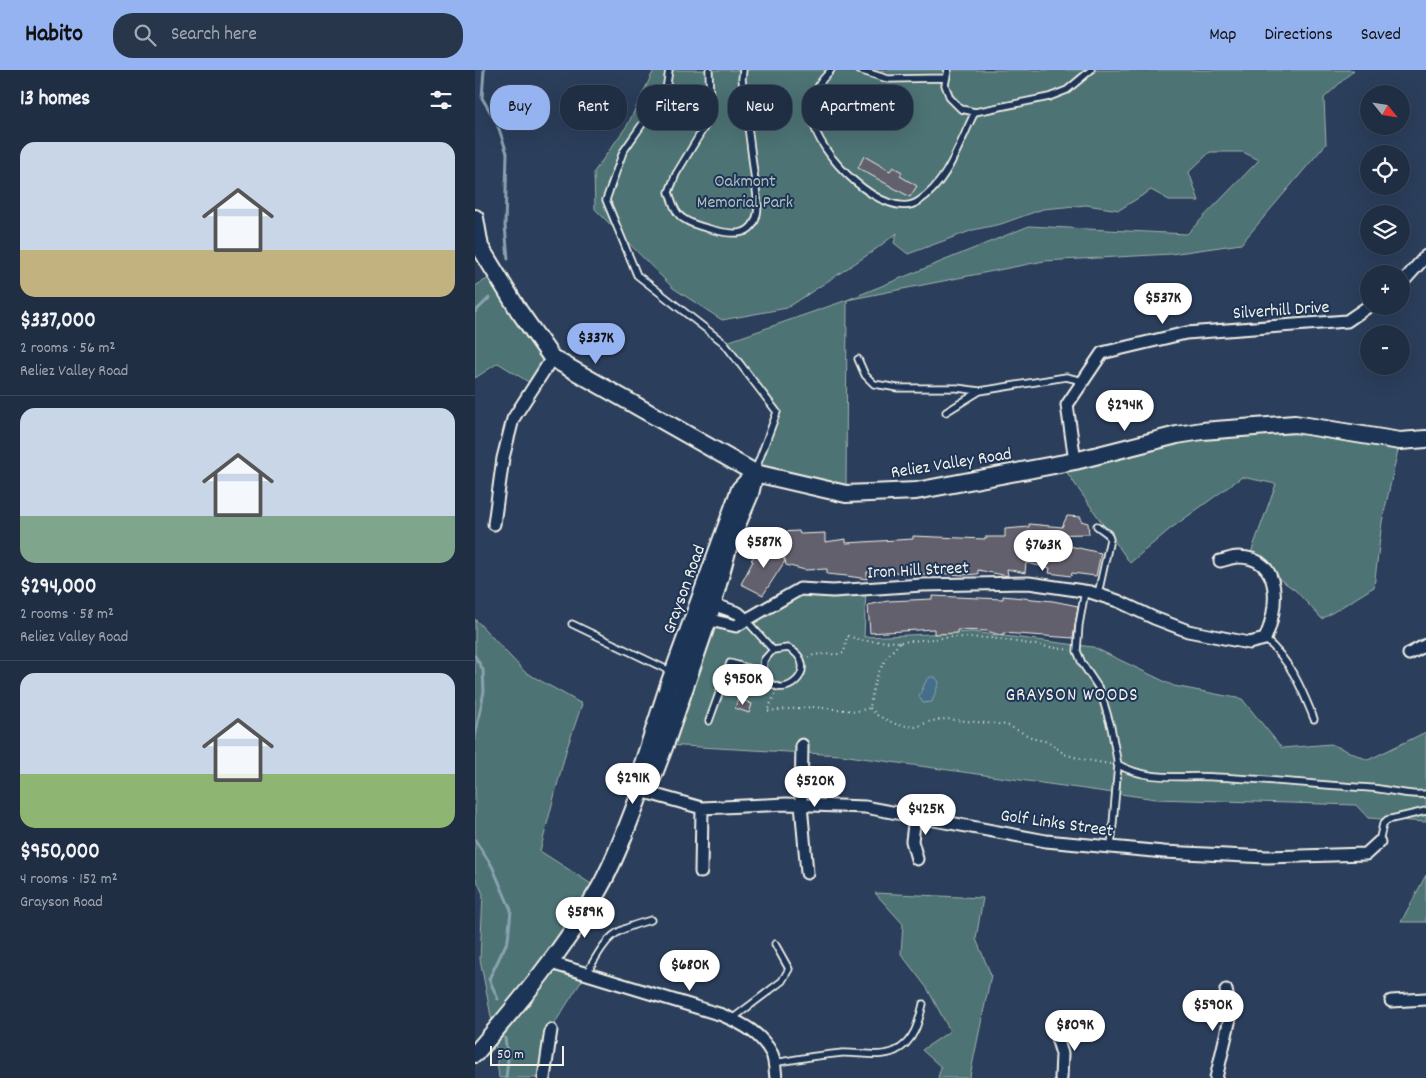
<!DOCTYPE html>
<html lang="en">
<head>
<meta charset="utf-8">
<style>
  body { margin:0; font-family:Dekko,sans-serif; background:#28364b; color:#f1f3f6; height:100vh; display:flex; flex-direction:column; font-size:19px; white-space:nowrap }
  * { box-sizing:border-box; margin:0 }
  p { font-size:16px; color:#a2a8b2 }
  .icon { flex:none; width:28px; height:28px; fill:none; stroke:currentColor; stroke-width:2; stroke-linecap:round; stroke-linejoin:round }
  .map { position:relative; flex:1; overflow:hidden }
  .drawer { display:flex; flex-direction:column; background:#202e44; width:475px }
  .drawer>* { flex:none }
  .top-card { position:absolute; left:15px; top:15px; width:475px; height:45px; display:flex; gap:10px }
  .needle { width:32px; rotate:120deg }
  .buttons { position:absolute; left:885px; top:15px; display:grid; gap:10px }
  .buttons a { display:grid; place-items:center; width:50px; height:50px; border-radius:50%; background:#202e44; box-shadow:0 5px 20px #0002,0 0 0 1px #3d4a5d; font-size:25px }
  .scale { position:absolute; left:15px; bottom:12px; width:74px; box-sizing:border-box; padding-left:5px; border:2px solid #f4f1e8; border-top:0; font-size:14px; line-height:18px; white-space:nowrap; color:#f4f1e8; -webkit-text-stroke:4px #1d3557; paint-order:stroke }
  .price { position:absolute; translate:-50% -42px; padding:0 11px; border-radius:18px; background:#fff; color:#222; font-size:16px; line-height:32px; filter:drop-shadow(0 1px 2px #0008) }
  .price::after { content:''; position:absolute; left:50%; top:30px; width:15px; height:11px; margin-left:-8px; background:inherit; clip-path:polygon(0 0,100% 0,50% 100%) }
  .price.current { background:#95b2f1; color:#111 }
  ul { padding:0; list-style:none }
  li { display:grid; align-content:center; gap:10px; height:265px; padding:0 20px }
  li+li { border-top:1px solid #3d4a5d }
  li span { display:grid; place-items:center; height:155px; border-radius:15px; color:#555 }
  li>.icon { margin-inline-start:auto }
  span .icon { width:90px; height:90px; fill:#fffc; stroke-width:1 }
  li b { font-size:21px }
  h2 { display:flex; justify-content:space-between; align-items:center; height:60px; padding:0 20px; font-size:21px }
  .tag { padding:0 18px; border-radius:20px; background:#202e44; box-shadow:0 5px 20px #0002,0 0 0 1px #3d4a5d; font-size:18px; line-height:45px }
  .tag.current { background:#95b2f1; color:#111 }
  header { display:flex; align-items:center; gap:30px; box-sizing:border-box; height:70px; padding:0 25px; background:#95b2f1; color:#111 }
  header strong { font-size:24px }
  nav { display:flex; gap:28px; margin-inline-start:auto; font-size:18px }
  .search { width:350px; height:45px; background:#28364b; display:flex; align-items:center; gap:12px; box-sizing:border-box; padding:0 18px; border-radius:20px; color:#a2a8b2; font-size:19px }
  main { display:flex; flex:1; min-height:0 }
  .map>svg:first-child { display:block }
</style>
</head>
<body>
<header>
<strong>Habito</strong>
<div class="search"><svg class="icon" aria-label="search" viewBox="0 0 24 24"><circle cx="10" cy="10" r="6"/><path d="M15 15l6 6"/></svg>Search here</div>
<nav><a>Map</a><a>Directions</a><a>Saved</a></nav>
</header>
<main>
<section class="drawer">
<h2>13 homes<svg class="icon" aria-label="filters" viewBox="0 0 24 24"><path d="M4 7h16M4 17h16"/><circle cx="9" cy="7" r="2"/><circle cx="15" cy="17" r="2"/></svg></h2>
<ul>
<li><span style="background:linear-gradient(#c9d6e8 70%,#c2b280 0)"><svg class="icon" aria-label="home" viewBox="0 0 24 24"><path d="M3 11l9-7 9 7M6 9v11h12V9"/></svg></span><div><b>$337,000</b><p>2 rooms · 56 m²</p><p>Reliez Valley Road</p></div></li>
<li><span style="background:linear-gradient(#c9d6e8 70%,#7fa58c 0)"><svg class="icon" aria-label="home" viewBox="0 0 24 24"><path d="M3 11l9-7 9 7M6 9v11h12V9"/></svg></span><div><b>$294,000</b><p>2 rooms · 58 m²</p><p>Reliez Valley Road</p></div></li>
<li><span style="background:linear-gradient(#c9d6e8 65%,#8fb573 0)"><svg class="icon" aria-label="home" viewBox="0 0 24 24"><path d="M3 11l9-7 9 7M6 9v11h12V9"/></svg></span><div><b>$950,000</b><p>4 rooms · 152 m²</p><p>Grayson Road</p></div></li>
</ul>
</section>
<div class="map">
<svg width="951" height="1008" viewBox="0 0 951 1008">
  <rect width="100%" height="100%" fill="#2b3e5b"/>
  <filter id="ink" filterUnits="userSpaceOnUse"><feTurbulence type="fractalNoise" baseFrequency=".02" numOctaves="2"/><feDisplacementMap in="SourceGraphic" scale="10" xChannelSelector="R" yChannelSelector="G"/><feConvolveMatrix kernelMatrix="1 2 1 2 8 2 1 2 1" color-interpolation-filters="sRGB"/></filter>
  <g filter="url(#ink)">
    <path fill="#4e7374" stroke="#a1b2ae" d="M179,0H879L849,28L851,74L766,174L696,184L569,191L372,230L371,424L280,403L302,342L249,273L372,230L554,156L712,164L784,90L768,82H735L714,102L724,131H696L676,120L644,140L611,135L568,139L526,154L498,160L433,184L419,173L422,163L397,182L312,238L247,250L198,218L120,139L119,102L153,54Z
      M21,204L77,288L60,316L23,293L0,308V216Z
      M820,354L925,371L907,452L899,517L847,549L820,520L774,488L801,414L767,407L695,459L655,493L586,394L702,365Z
      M325,519H391L389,567L497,562L618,577L699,616L767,629L807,678L856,674L893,690L951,662V752L893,748L881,735L681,729L366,685L190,675L233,551L262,557Z
      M0,549L50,602L107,634L91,681L65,781L124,819L76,893L111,904L76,959L67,1008H24L19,962L5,889L8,824L0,806Z
      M951,805V852H926Z
      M400,823L508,828L501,869L516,905L495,1006L493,1008H463L466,997L447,980L475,961L452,918L426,884L428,854Z"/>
    <path fill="#446e8b" stroke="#8aa2b0" d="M456,607H460L464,612L457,632L448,633L444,626L452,609Z"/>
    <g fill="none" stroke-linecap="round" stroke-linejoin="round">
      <path stroke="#8aa2b0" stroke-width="3" d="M9,0L7,28L22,53L32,83L30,156L33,189
        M0,242L14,228
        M0,586L8,600L9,621L0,667
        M0,770L17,796L36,840L33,870L14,909L23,929
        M30,968L33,990L31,1008"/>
    </g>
    <path fill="#63616d" stroke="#f4f1e8" d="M389,86L415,101L418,97L427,102L425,106L442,116L435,127L383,98Z
      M592,446L606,447V451L613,453L614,464L560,465L559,468L626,483L621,506L597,503L596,506L574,503L575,498L551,493L550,503L532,499L533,506L503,500V504L488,505L461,503L436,505L414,501V504L392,502V509L372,506L352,504V499L330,500L311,495L304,462L324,461L325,464L350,463V472L371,469V473L438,469V466L510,469V467H530V459L554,457V454L587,457Z
      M294,469L310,491L288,525L266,514L278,491L276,490Z
      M457,526L528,529V526L578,531L603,536L598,568L528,563V566L512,561L482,560V563L459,564V559L395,563L393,535L413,531L457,529Z
      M263,628L277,634L274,643L260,638Z"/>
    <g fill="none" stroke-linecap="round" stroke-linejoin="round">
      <g stroke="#f4f1e8" stroke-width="9">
        <path id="lane" d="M194,0L191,20L148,82L131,130L162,205L249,273L302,342L280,401
          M234,0L235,37L230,56L201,104L194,122C197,131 200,144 209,149C216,154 227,157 235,159C260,166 282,168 283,135L267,9L268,0
          M356,0C352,5 346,10 344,15C340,23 338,40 338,49C340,82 411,154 444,131C474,111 484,73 500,42
          M384,0L413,9L471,8
          M473,0L470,15L475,28L486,39L500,42L574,27L592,20L616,0
          M383,289L390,305L399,314L423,318H482L505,321L591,307L608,311
          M471,342L505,321
          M622,456L633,464L635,469L623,524
          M610,521L604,555L602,581L607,593L625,620L636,657L643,695L636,777
          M97,554L197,602
          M790,569C815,590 827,619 839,649
          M288,602L289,590L298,580
          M234,651L255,593L288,602C303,640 351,597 313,578L298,580L271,550
          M642,694C673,712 706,705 739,707C791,709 843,715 895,718C914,719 931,726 951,724
          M904,772L908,754L912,750L951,741
          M111,904C133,867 134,861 176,850
          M257,949L307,911L314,899L300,874
          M299,993C321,989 344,985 367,983C383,982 405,988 420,981C439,973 444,951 448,934"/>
      </g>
      <g stroke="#f4f1e8" stroke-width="15">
        <path id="street" d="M926,214L951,186
          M600,391L592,335L627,283L711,263L872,251L894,236
          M19,454L28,388L38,349L77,288
          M226,548L261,556L271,550L263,543L232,532
          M271,550L325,519L358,521L447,515L554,513L615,522L643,531L679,548L713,561L774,573L790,569C803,540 809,487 763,487C757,487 751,490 745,491
          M934,584L951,575
          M327,675L326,734L332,803
          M166,721L227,738L311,734L390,737L571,771L689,782L792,787L891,784L904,772
          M440,746L437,771L442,789
          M226,802L227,738
          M76,893L247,945C268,954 286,963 297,984C300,991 300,1001 301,1008
          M916,931L951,929
          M580,961L587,984L586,1008
          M69,1008L76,960
          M741,1008L756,944L751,920"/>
      </g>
      <g stroke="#f4f1e8" stroke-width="20">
        <path id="secondary" d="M0,148L5,177L44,241L77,288L280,403L349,419L371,424L441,421L600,391L702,365L727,361L820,354L925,371L951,369
          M280,403L275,424L255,471L233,550L190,675L177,709L166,721L164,706L193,617L265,419Z
          M0,984C45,932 89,879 124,819C141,789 153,754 166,721"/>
      </g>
      <path stroke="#f4f1e8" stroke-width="2" stroke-dasharray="1 4" stroke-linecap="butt" d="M426,572L478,567L515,568L595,580
        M300,624L292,641L338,637L382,641L395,638C398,611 406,590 426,572L390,571L372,566L369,583C357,586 344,582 333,587
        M395,638L403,646L423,655L441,657L456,651L471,649L532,655L560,669L574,672L589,684L606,689L635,694"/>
      <use href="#lane" stroke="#1d3557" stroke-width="5.5"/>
      <use href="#street" stroke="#1d3557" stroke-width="11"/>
      <use href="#secondary" stroke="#1d3557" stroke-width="16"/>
    </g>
  </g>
  <g text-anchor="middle" stroke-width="4" stroke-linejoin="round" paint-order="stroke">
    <g font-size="18" fill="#b2bfba" stroke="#1d3557">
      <text x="270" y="116">Oakmont<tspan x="270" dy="21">Memorial Park</tspan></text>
    </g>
    <g font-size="18" fill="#f4f1e8" stroke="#1d3557">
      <text transform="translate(806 239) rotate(-4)" y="6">Silverhill Drive</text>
      <text transform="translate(476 392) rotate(-9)" y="6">Reliez Valley Road</text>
      <text transform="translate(443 499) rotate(-3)" y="6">Iron Hill Street</text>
      <text transform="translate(208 519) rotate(-70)" y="6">Grayson Road</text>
      <text transform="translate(582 752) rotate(8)" y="6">Golf Links Street</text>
    </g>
    <g font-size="19" letter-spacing="1" fill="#f4f1e8" stroke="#1d3557">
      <text x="597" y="630">GRAYSON WOODS</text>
    </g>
  </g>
</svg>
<div class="buttons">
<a><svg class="needle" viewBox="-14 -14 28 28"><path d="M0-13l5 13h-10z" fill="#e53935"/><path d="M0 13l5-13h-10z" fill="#a2a8b2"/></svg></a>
<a><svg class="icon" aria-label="locate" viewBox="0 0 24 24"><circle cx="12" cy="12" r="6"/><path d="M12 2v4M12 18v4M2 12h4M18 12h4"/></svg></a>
<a><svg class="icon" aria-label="layers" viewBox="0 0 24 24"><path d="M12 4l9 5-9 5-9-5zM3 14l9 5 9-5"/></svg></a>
<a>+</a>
<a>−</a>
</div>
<div class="scale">50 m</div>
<b class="price" style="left:688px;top:255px">$537K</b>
<b class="price current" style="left:121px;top:295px">$337K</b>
<b class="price" style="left:650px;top:362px">$294K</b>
<b class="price" style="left:289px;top:499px">$587K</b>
<b class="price" style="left:568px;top:502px">$763K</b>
<b class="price" style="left:268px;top:636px">$950K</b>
<b class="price" style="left:158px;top:735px">$291K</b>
<b class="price" style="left:340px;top:738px">$520K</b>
<b class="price" style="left:451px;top:766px">$425K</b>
<b class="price" style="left:110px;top:869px">$589K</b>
<b class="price" style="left:215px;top:922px">$680K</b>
<b class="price" style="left:738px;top:962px">$590K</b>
<b class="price" style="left:600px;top:982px">$809K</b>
<div class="top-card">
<a class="tag current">Buy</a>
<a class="tag">Rent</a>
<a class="tag">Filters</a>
<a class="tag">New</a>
<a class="tag">Apartment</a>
</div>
</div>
</main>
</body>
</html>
